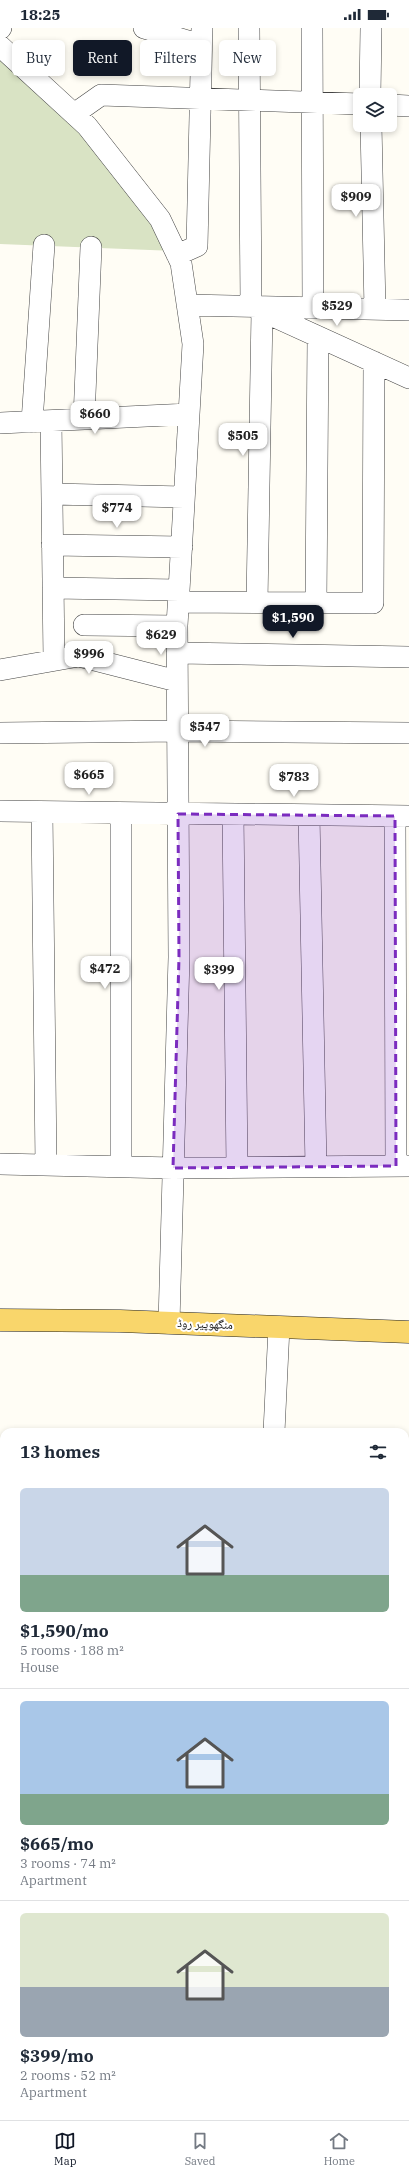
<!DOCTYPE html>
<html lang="en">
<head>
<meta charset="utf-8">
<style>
  body { margin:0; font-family:"IBM Plex Serif","Noto Naskh Arabic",serif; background:#f6f6f7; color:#1f2937; height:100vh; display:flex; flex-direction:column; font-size:15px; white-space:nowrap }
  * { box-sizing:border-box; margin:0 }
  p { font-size:13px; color:#747a83 }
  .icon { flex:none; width:22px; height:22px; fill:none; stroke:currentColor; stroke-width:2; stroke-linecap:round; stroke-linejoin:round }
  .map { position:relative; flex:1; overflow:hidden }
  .panel { position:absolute; left:0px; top:1400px; width:409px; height:692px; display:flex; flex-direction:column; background:#fff; border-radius:12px 12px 0 0; box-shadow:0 2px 6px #0003 }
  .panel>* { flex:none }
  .hud { position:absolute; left:12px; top:12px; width:385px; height:36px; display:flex; gap:8px }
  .fabs { position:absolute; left:353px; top:60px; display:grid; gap:8px }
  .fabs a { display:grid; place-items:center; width:44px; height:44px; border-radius:6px; background:#fff; box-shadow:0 2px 6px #0003; font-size:20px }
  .price { position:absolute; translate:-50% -34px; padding:0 9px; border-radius:8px; background:#fff; color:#222; font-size:13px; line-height:26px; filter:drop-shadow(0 1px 2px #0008) }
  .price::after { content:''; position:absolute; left:50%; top:24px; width:12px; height:9px; margin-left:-6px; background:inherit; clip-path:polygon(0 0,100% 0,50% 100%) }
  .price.active { background:#111827; color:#fff }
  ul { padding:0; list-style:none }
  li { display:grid; align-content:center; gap:8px; height:212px; padding:0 20px }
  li+li { border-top:1px solid #e0e1e3 }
  li span { display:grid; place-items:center; height:124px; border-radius:6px; color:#555 }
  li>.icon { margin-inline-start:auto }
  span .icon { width:72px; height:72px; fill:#fffc; stroke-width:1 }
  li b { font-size:17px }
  h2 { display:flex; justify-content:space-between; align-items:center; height:48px; padding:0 20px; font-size:17px }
  .tag { padding:0 14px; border-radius:6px; background:#fff; box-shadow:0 2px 6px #0003; font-size:14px; line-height:36px }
  .tag.active { background:#111827; color:#fff }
  .status { display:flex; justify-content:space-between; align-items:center; height:28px; padding:0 20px; background:#fff; direction:ltr }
  .status svg { height:11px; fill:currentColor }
  .dock { display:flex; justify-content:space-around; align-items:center; height:56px; border-top:1px solid #e0e1e3; background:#fff; font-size:11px; color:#747a83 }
  .dock a { display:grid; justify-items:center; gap:2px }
  .dock .active { color:#111827 }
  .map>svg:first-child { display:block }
</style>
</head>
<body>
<div class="status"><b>18:25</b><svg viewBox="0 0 49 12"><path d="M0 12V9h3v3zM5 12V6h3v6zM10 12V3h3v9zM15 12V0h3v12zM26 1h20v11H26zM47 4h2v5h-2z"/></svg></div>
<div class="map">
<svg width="409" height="2092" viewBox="0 0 409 2092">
  <rect width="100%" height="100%" fill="#fffdf5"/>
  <path fill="#d9e3c4" d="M0,19L88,98L175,223L0,216Z"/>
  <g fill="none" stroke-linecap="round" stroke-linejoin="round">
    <g stroke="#444" stroke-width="22">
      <path id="minor" d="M144,0L201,17
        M249,0L251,278L409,350
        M312,0L313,280
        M0,1L1,0
        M0,18L87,98L160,191L181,235L193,316L177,598L179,929L169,1295
        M370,67L371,0
        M390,77L409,78
        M74,86L101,67L360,76
        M371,97L375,281
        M177,227L197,218L202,0
        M187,277L409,282
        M84,391L91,219
        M51,393L54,632
        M32,394L44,217
        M0,395L189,386
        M52,466L184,469
        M52,517L182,519
        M53,560L179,562
        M179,574L373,575L374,334
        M257,574L262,284
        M316,575L318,309
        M84,597L177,598
        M177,625L409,629
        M0,642L79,628L177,653
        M0,705L178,703L409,705
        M0,783L409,788
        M42,784L46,1137
        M121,785V1139
        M233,786L237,1139
        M309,787L316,1138
        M395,788L396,1138
        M0,1136L173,1140L409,1138
        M274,1404L279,1299
        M405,1439H409
        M0,1453L4,1454
        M405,1520H409
        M0,1619H4
        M405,1644H409
        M405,1817L406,1819
        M0,1864H4
        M405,1873H409
        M0,1998L4,2001
        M160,2088L161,2092
        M353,2088L354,2092
        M25,2092V2088"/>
    </g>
    <g stroke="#222" stroke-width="23">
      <path id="major" d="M0,1292L120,1293L409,1304"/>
    </g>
    <use href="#minor" stroke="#fff" stroke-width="21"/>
    <use href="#major" stroke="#f9d66b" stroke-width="22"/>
  </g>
  <path fill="#7b2cbf" fill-opacity="0.2" stroke="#7b2cbf" stroke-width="3" stroke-dasharray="8 5" stroke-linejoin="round" d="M178,786L395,788L396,1138L173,1140L179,929Z"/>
  <g text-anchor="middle" stroke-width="4" stroke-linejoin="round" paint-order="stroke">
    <g font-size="12" fill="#111" stroke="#fff">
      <text transform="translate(205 1296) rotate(2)" y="4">منگھوپیر روڈ</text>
    </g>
  </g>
</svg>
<div class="fabs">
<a><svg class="icon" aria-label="layers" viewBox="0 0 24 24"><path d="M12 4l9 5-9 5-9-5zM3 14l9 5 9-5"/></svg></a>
</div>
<b class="price" style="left:356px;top:190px">$909</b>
<b class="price" style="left:337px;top:299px">$529</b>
<b class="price" style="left:95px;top:407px">$660</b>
<b class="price" style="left:243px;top:429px">$505</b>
<b class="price" style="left:117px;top:501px">$774</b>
<b class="price active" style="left:293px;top:611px">$1,590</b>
<b class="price" style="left:161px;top:628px">$629</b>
<b class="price" style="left:89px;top:647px">$996</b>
<b class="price" style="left:205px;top:720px">$547</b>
<b class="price" style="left:89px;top:768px">$665</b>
<b class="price" style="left:294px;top:770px">$783</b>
<b class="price" style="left:105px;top:962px">$472</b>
<b class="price" style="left:219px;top:963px">$399</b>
<div class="hud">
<a class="tag">Buy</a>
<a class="tag active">Rent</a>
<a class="tag">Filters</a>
<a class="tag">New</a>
</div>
<section class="panel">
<h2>13 homes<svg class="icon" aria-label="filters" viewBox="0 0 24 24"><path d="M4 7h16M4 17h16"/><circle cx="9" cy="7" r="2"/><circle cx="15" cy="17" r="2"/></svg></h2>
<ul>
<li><span style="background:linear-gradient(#c9d6e8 70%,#7fa58c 0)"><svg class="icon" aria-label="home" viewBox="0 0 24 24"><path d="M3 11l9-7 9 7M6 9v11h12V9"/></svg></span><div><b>$1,590/mo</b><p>5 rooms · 188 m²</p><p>House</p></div></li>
<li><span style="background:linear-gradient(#a9c7e8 75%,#7fa58c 0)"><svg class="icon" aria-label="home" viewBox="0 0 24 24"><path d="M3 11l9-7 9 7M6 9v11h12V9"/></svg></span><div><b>$665/mo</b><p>3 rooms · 74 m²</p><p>Apartment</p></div></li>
<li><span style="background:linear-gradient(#dfe7d0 60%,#9aa5b1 0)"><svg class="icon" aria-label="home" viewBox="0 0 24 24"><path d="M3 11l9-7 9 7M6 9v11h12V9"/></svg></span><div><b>$399/mo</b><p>2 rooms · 52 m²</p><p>Apartment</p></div></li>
</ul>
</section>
</div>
<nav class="dock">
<a class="active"><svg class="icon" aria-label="map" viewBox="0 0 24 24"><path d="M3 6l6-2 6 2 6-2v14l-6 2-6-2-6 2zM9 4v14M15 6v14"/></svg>Map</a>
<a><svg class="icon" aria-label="saved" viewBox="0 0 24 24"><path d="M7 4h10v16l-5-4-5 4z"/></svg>Saved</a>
<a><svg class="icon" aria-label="home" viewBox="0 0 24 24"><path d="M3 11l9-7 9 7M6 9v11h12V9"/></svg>Home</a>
</nav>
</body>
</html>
